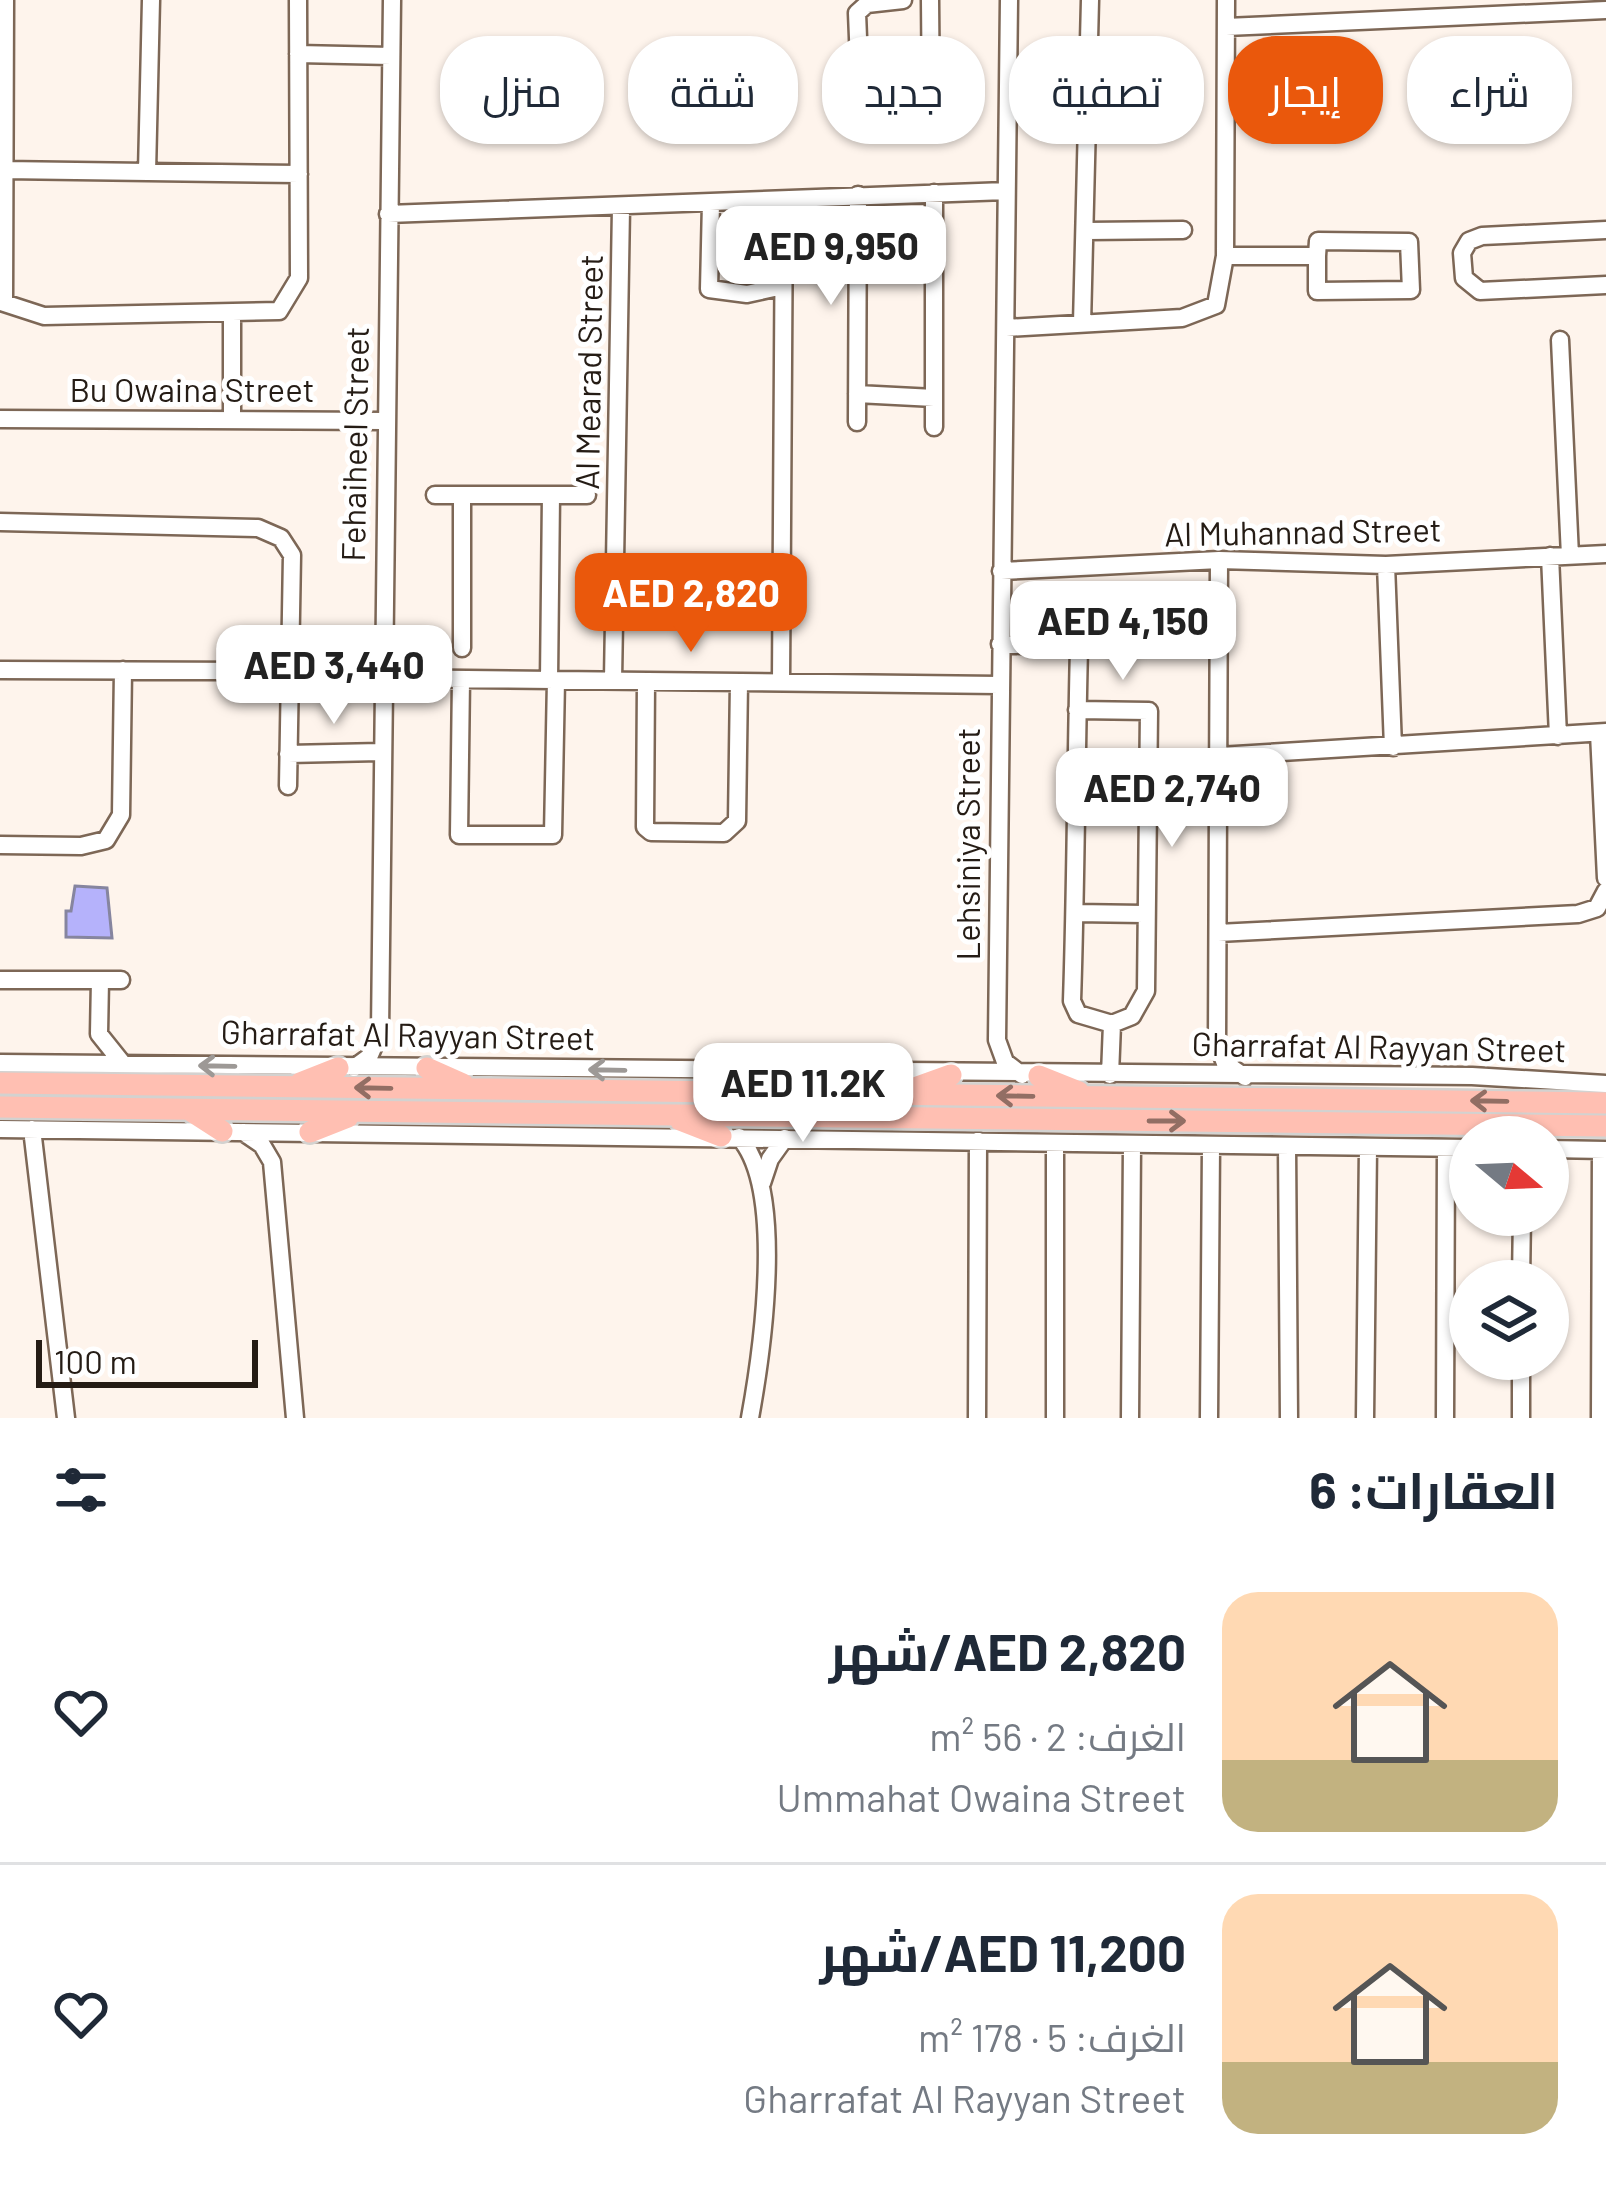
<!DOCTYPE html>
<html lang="ar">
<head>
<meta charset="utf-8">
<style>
  body { margin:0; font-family:Barlow,Cairo,sans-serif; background:#f2f2f3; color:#1f2937; direction:rtl; height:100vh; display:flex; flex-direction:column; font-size:45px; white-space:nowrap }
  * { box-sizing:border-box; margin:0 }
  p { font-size:39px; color:#747a83 }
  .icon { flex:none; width:66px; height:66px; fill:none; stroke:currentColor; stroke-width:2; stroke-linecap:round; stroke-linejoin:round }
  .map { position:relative; height:1418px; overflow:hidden; direction:ltr }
  .drawer { display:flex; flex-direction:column; background:#fff; flex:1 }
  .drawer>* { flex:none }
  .banner { position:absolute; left:36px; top:36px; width:1536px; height:108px; direction:rtl; display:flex; gap:24px }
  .needle { width:78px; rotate:109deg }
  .buttons { position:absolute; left:1449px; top:1116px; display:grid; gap:24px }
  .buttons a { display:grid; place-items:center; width:120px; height:120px; border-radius:50%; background:#fff; box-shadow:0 3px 9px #0004; font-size:60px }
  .scale { position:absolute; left:36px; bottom:30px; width:222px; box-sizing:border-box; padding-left:12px; border:6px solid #251c15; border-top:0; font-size:33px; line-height:42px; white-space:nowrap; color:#251c15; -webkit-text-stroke:9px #fff; paint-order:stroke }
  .price { position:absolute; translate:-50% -102px; padding:0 27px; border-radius:24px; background:#fff; color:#222; font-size:39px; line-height:78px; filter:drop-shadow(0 3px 6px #0008) }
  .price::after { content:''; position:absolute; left:50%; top:72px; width:36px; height:27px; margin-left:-18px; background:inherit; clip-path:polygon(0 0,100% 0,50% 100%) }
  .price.active { background:#ea580c; color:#fff }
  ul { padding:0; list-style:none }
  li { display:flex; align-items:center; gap:36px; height:300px; padding:0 48px }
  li+li { border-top:3px solid #e0e1e3 }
  li span { display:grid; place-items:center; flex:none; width:336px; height:240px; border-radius:36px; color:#555 }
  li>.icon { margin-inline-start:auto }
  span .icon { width:144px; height:144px; fill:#fffc; stroke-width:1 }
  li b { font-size:51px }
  h2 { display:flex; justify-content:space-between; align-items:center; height:144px; padding:0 48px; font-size:51px }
  .pill { padding:0 42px; border-radius:48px; background:#fff; box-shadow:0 3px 9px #0004; font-size:42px; line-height:108px }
  .pill.active { background:#ea580c; color:#fff }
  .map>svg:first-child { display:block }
</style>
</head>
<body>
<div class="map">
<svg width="1606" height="1418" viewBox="0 0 1606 1418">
  <rect width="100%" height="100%" fill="#fef4ec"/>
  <path fill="#b5b2fb" stroke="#86859f" stroke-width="3" d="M75,886L107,888L112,938L66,937V911H71Z"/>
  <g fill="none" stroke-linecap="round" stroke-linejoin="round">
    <g stroke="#7d6756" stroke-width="21">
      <path id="minor" d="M5,0L4,303L44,316L279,311L299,278L298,0
        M903,0L867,4L857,13L861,112L869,120L923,116L931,109L930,0
        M1009,0L997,1040L1005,1062L1022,1075
        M1226,27L1606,10
        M298,54L391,56
        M1088,122H1182
        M4,170L299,174
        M147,172L151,0
        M934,193V427
        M711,203L709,289L747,294L783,286
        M388,214L1006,191
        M1606,230L1482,236L1469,241L1462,253L1464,278L1480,291L1606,285
        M1087,231L1183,230
        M1225,256H1317V291L1411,290L1409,242L1318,241L1317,256
        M1082,324L1090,0
        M1006,328L1182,318L1216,305L1225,256L1226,0
        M1560,340L1570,556
        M857,394L934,398
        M0,419L384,421
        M232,419V313
        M857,422L858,195
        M435,495H587
        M0,522L258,528L281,538L292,555L288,786
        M1550,556L1558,736
        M1219,560L1217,1043L1225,1063L1245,1077
        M1386,565L1393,747
        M1001,571L1219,560L1386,565L1606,554
        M1000,644L1079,648C1076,766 1076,883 1072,1001L1078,1014L1112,1024L1132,1016L1146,991L1149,711L1077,710
        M462,648V495
        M0,670L287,671
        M381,678L999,685
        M461,679L459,835H553L556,680
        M549,680L551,495
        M613,680L621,208
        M646,681L645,827L651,832L724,833L737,821L739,682
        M781,682L784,201
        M1599,733L1606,878
        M288,754L380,752
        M1219,756L1606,732
        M1076,815L1147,814
        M0,845L81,846L106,840L121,815L123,670
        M1075,913L1144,914
        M1218,933L1578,914L1597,908L1606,891
        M0,980H121
        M100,980L99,1034L123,1064
        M0,1063L1472,1076L1606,1084
        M354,1068L369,1057L380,1032L392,0
        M1110,1075L1112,1024
        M0,1129L1470,1148
        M32,1129L66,1418
        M243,1132L262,1145L272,1162L295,1418
        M739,1137C786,1189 762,1352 750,1418
        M1287,1146L1289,1418
        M1548,1149L1606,1150
        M762,1183L770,1159L785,1138
        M1521,1281L1522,1215
        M977,1418L978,1141
        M1055,1418V1143
        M1130,1418L1132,1144
        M1209,1418L1211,1145
        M1365,1418L1368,1147
        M1445,1418L1446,1148
        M1521,1418V1359
        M1600,1418L1601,1150"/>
    </g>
    <g stroke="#d3d2d0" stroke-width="26">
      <path id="major" d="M427,1068L463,1084
        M1039,1076L1079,1092
        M0,1083L1606,1103
        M300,1083L338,1068
        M912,1089L951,1075
        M0,1107L1606,1126
        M191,1111L222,1131
        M680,1120L721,1136
        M310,1132L348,1117"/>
    </g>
    <use href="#minor" stroke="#fff" stroke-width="16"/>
    <use href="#major" stroke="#ffbfb2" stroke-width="21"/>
  </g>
  <defs><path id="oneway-shaft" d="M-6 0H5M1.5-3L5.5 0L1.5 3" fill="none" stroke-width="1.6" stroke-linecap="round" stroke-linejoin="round" transform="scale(3)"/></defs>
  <g stroke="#9d9996">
    <use href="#oneway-shaft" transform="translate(217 1066) rotate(-179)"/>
    <use href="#oneway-shaft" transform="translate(607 1070) rotate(-179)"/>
  </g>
  <g stroke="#926e64">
    <use href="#oneway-shaft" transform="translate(373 1088) rotate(-179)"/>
    <use href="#oneway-shaft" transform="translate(1015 1096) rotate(-179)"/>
    <use href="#oneway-shaft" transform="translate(1489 1101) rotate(-179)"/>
    <use href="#oneway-shaft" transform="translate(1167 1121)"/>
  </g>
  <g text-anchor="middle" stroke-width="10" stroke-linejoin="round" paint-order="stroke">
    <g font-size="33" fill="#251c15" stroke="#fff">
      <text transform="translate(589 372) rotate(-89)" y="12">Al Mearad Street</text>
      <text x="192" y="402">Bu Owaina Street</text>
      <text transform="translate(355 444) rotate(-89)" y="12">Fehaiheel Street</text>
      <text transform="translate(1303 532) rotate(-1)" y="12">Al Muhannad Street</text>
      <text transform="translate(968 844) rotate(-90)" y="12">Lehsiniya Street</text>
      <text transform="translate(408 1035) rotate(1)" y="12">Gharrafat Al Rayyan Street</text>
      <text transform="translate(1379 1047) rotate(1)" y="12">Gharrafat Al Rayyan Street</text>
    </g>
  </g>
</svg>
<div class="buttons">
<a><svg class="needle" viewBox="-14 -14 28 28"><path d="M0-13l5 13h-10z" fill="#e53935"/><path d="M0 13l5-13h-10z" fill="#747a83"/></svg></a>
<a><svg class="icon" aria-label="layers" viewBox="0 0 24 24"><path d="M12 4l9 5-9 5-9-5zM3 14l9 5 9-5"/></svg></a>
</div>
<div class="scale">100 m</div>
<b class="price" style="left:831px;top:308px">AED 9,950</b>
<b class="price active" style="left:691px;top:655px">AED 2,820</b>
<b class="price" style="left:1123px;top:683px">AED 4,150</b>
<b class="price" style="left:334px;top:727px">AED 3,440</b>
<b class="price" style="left:1172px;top:850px">AED 2,740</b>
<b class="price" style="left:803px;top:1145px">AED 11.2K</b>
<div class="banner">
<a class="pill">شراء</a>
<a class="pill active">إيجار</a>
<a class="pill">تصفية</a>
<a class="pill">جديد</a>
<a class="pill">شقة</a>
<a class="pill">منزل</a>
</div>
</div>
<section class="drawer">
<h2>العقارات: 6<svg class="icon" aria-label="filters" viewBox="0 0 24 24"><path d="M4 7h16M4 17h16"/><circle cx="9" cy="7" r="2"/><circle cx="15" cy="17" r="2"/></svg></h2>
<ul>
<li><span style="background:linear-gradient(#ffd9b3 70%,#c2b280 0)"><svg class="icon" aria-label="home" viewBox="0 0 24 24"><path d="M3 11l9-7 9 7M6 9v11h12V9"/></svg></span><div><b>AED 2,820/شهر</b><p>الغرف: 2 · 56 m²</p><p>Ummahat Owaina Street</p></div><svg class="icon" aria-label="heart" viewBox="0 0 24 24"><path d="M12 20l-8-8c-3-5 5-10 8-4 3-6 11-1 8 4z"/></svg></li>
<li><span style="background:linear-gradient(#ffd9b3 70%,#c2b280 0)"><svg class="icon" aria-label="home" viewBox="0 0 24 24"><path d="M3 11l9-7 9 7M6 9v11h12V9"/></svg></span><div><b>AED 11,200/شهر</b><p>الغرف: 5 · 178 m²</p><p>Gharrafat Al Rayyan Street</p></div><svg class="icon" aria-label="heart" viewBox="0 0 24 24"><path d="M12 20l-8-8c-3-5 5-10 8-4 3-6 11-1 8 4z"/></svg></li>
</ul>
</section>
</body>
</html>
